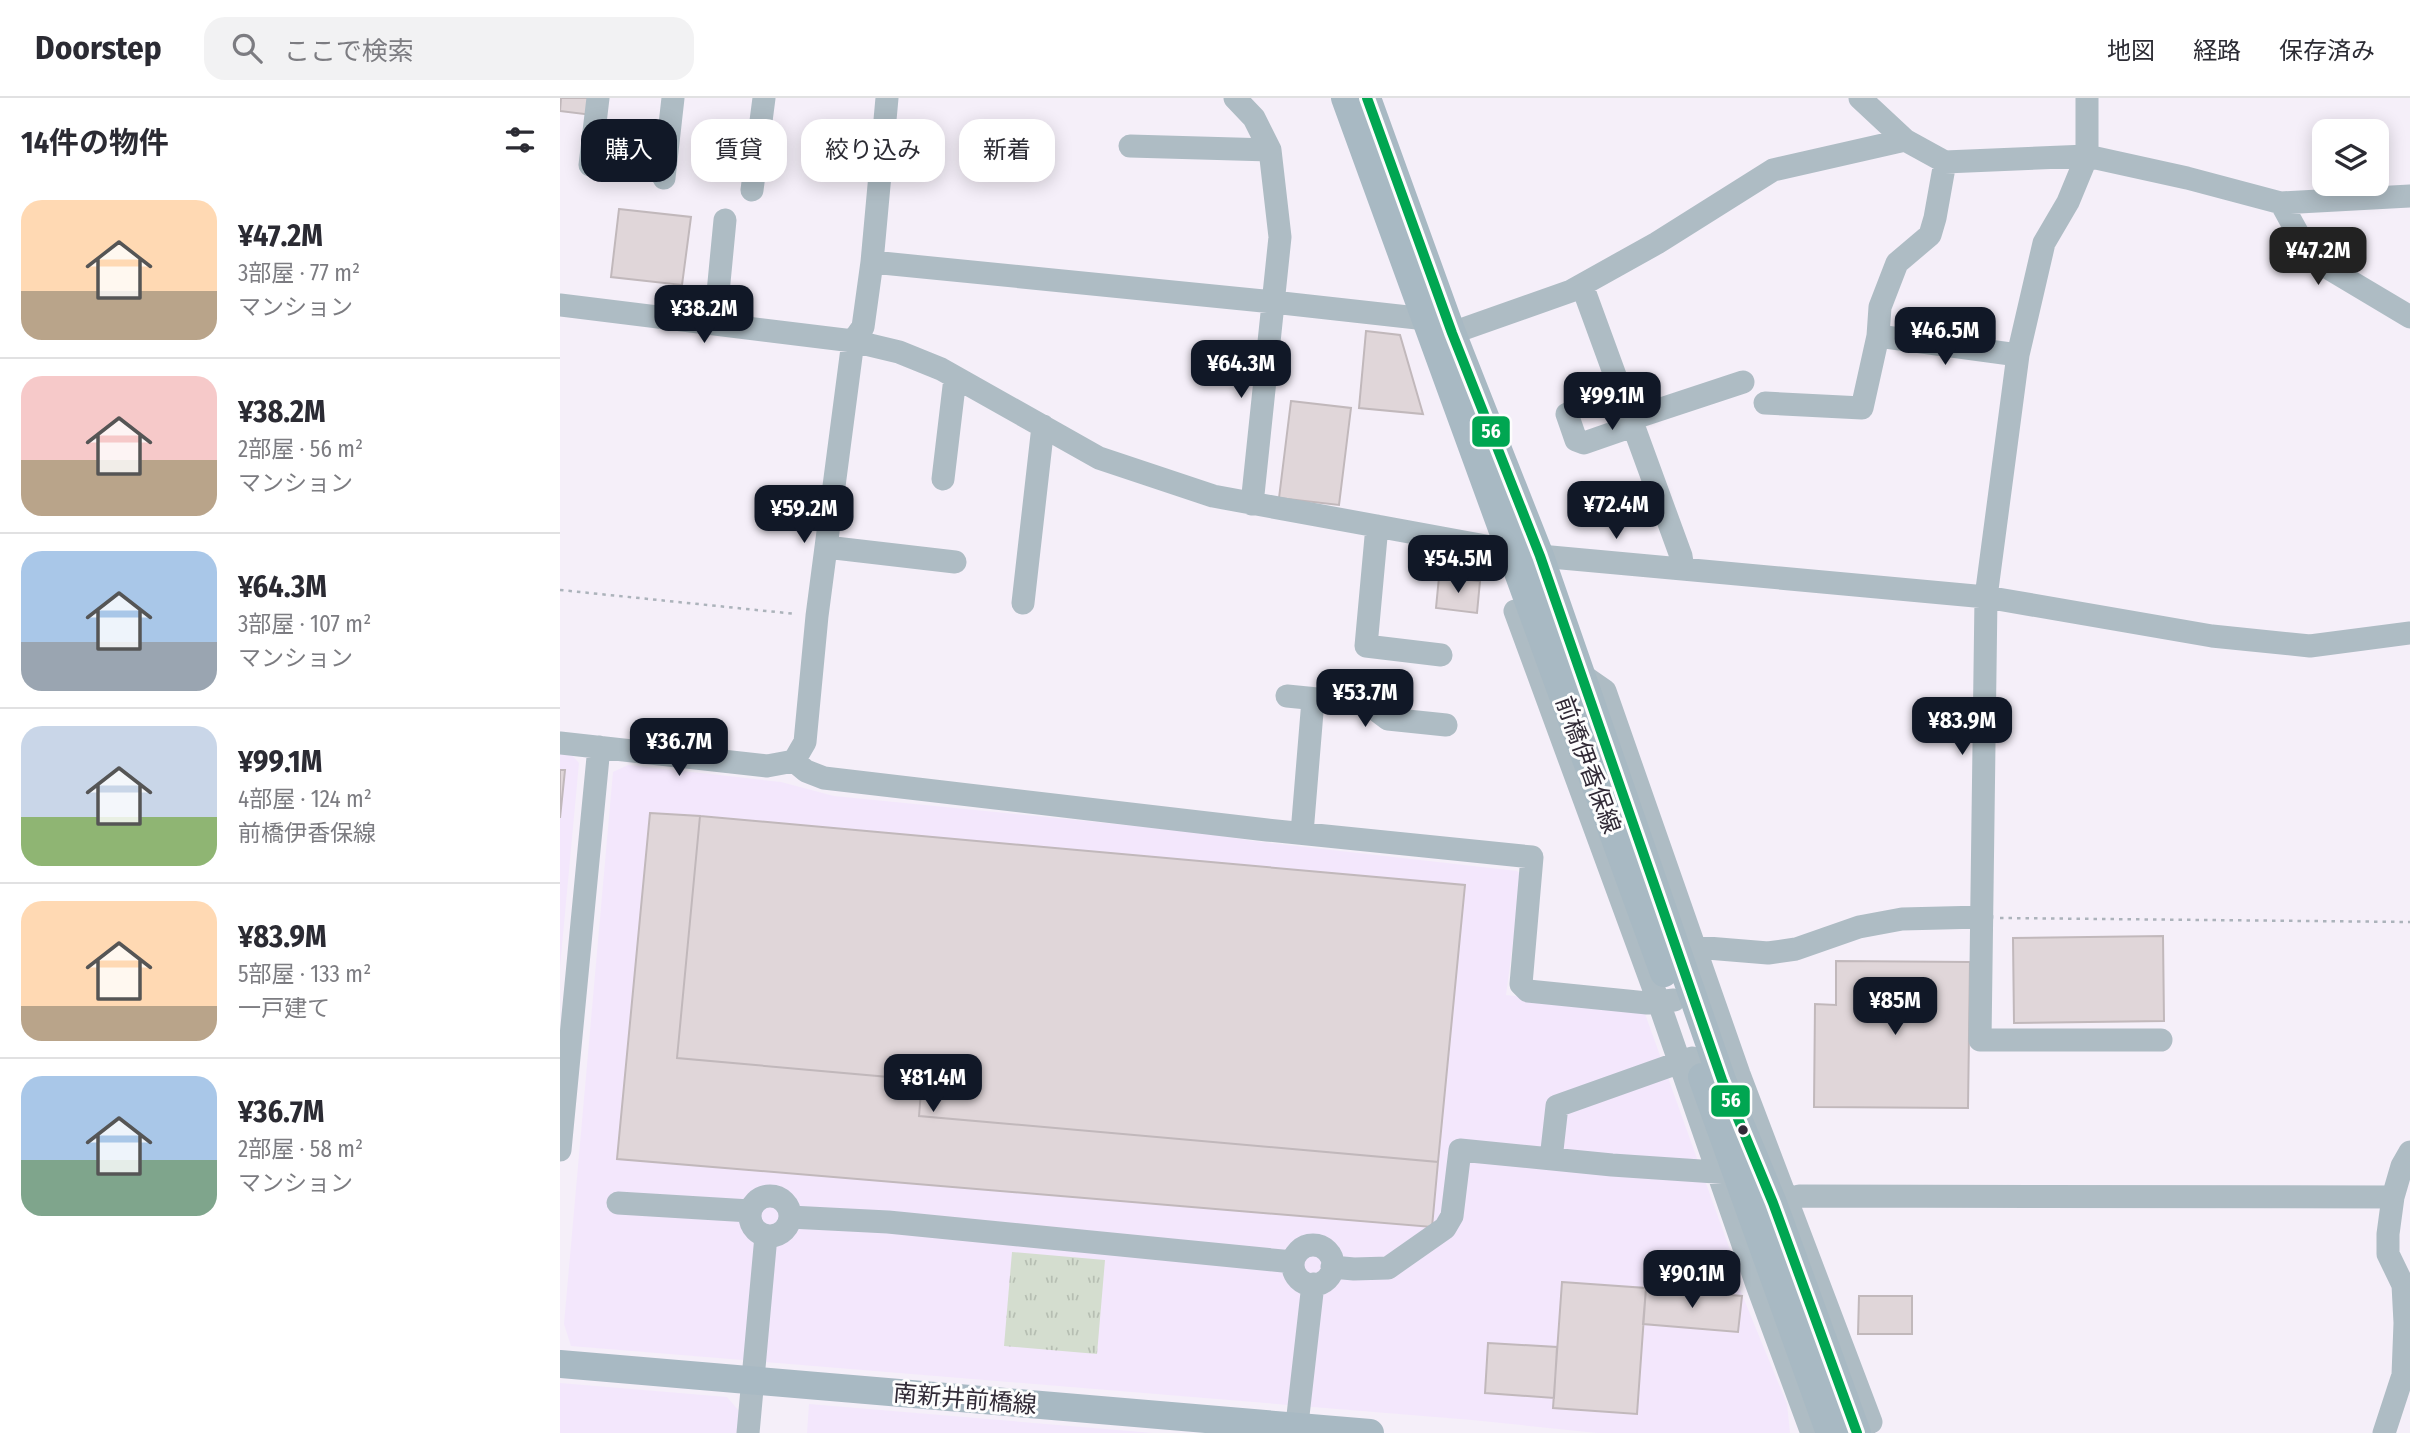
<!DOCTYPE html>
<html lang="ja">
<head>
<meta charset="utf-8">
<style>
  body { margin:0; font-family:"Fira Sans Condensed","Noto Sans JP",sans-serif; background:#f2f2f3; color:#2b2b33; height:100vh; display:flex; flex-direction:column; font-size:26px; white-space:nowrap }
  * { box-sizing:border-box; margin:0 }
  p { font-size:23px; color:#7c7c81 }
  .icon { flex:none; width:38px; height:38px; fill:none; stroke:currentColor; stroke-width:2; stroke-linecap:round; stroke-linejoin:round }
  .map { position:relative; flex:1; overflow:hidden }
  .details { display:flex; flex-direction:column; background:#fff; width:560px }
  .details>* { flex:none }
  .hud { position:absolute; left:21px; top:21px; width:665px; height:63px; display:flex; gap:14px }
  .buttons { position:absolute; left:1752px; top:21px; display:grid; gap:14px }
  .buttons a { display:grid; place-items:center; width:77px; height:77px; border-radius:14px; background:#fff; box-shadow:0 4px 18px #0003; font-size:35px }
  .price { position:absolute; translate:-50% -60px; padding:0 16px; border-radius:14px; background:#111827; color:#fff; font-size:23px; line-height:46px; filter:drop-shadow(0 2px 4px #0008) }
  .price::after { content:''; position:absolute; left:50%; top:42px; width:21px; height:16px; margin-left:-10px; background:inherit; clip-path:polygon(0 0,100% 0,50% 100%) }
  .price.on { background:#222; color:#fff }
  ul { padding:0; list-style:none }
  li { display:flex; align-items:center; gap:21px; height:175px; padding:0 21px }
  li+li { border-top:2px solid #e1e1e2 }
  li span { display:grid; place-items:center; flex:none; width:196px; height:140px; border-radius:21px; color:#555 }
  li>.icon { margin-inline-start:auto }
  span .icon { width:84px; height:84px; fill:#fffc; stroke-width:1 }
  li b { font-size:30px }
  h2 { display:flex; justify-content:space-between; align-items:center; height:84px; padding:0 21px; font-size:30px }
  .tag { padding:0 24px; border-radius:21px; background:#fff; box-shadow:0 4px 18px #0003; font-size:24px; line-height:63px }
  .tag.on { background:#111827; color:#fff }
  header { display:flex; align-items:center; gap:42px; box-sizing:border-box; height:98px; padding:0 35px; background:#fff; border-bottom:2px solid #e1e1e2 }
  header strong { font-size:33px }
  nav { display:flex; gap:38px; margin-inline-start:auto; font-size:24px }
  .search { width:490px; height:63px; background:#f2f2f3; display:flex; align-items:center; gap:18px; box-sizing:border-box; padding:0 24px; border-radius:21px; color:#7c7c81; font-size:26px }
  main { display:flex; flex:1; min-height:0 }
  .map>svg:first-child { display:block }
</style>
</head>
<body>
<header>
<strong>Doorstep</strong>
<div class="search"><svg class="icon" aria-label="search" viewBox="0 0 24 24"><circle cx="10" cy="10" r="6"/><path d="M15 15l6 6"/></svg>ここで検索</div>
<nav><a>地図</a><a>経路</a><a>保存済み</a></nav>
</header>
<main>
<section class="details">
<h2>14件の物件<svg class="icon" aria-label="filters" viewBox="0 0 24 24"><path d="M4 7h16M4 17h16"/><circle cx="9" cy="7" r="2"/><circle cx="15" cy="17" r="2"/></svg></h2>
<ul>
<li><span style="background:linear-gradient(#ffd9b3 65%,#b9a48a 0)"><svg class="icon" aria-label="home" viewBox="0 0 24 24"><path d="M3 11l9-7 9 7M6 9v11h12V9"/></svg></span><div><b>¥47.2M</b><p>3部屋 · 77 m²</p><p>マンション</p></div></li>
<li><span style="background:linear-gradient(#f6c9c9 60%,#b9a48a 0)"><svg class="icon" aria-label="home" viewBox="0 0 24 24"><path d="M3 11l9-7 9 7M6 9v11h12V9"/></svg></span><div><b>¥38.2M</b><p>2部屋 · 56 m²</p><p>マンション</p></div></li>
<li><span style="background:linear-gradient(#a9c7e8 65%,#9aa5b1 0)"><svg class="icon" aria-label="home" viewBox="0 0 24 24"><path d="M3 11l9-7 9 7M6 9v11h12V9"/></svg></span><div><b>¥64.3M</b><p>3部屋 · 107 m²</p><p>マンション</p></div></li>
<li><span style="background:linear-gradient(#c9d6e8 65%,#8fb573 0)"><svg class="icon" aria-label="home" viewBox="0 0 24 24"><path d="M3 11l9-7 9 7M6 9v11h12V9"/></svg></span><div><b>¥99.1M</b><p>4部屋 · 124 m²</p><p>前橋伊香保線</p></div></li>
<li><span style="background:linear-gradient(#ffd9b3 75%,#b9a48a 0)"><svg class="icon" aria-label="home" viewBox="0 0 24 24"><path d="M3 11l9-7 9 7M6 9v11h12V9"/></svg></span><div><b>¥83.9M</b><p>5部屋 · 133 m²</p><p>一戸建て</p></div></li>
<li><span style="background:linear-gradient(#a9c7e8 60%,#7fa58c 0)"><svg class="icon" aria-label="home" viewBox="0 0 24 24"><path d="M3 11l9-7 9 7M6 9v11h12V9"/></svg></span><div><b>¥36.7M</b><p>2部屋 · 58 m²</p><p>マンション</p></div></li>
</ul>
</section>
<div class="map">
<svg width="1850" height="1335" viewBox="0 0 1850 1335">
  <defs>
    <pattern id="grass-tufts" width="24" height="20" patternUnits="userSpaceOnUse" patternTransform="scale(1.75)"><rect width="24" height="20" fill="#d4ddcf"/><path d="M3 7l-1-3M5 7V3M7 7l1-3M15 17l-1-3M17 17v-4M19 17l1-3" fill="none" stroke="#b6beb2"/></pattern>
  </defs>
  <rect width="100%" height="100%" fill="#f5eff9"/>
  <path fill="#f3e7fc" d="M0,656H11L19,665L0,869Z
    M68,667L221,684L274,698L636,734L693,743L957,773L962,777L946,897L1084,913L1179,1177H1174L1227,1306L1230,1335H1037L912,1322L11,1248L4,1226L53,674Z
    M0,1285L167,1299L179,1313L177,1335H0Z
    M249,1306L593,1335H247Z"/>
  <path fill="url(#grass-tufts)" d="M452,1154L545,1162L537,1256L444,1248Z"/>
  <path fill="#e0d6d9" stroke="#c1b8bb" stroke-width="2" d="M1,0H35L32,17L0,13Z
    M59,111L131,119L122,187L51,179Z
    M806,233L840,237L863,316L799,310Z
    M731,303L791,310L779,407L719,400Z
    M879,479L920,483L917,515L876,510Z
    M0,672H5L0,720Z
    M90,715L140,718L117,960L362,982L359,1018L878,1064L872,1129L57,1061Z
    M140,718L905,787L878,1064L359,1018L362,982L117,960Z
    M1603,838L1604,923L1454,925L1453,840Z
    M1276,863L1410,864L1408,1010L1254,1009L1255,906L1276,907Z
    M1002,1184L1086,1190L1077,1316L993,1310Z
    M1086,1190L1182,1198L1178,1234L1083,1226Z
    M1299,1198H1352V1236H1298Z
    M928,1245L997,1249L994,1300L925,1295Z"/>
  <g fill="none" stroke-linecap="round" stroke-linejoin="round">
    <path stroke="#acb3bb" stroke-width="2.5" stroke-dasharray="3.5 5" stroke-linecap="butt" d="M0,492L236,516
      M1440,820L1850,824"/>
    <path stroke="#aebcc4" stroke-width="23" d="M675,0L694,20L710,52L720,139L692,406
      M1300,0L1345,42
      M1527,0V58L1508,104L1484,145L1458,257L1426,499L1420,942H1601
      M570,48L710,52
      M30,67L38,0
      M104,80L113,0
      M192,92L204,0
      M1721,105L1747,152L1768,170L1850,219
      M312,164L713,204L866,221
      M1022,187L1121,458L1123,471
      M0,207L293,243L339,254L381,271L539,360L653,398L980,458L1426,499L1652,538L1750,548L1850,535
      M155,226L165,122
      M892,235L1011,193L1097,145L1213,72L1345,42L1385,64L1527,58L1627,80L1721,105L1850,98
      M1318,238L1458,257
      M1205,305L1302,310L1318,238L1320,209L1337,165L1370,137L1375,120L1385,64
      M1007,316L1016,342L1024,345L1073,328
      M1071,321L1183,284
      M383,381L395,280
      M817,428L806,548L881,557
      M266,449L395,464
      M463,505L483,328
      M955,513L1099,905L1197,1187L1250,1330
      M1022,577L1045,593L1179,976L1311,1324
      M727,598L808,606L828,621L886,627
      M0,645L207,668L234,663L245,644L257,518L293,243L303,229L312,164L327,0
      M234,663L246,673L264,680L707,732L972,759L961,886L968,893L1087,905L1114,902
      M742,735L753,602
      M1123,853L1135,849L1208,855L1236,851L1299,829L1342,821L1422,819
      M0,1052L39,649
      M991,1061L997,1008L1132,960
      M190 1118a20 20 0 1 1 40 0a20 20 0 1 1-40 0Z
      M58,1105L190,1113
      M1214,1105L1239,1098L1833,1099
      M230,1119L328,1124L733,1164
      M733 1167a20 20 0 1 1 40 0a20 20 0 1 1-40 0Z
      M772,1169L794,1171L828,1170L885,1130L892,1118L900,1052L1052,1067L1170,1075
      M188,1335L206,1138
      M736,1335L753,1186
      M1824,1335L1843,1277L1845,1225L1843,1187L1828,1156V1136L1833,1099L1842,1068L1850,1054"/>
    <path stroke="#a8b9c3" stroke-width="28" d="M785,0L1104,875
      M807,0L892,235L980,458L1162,982L1213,1105L1297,1335
      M1142,979L1270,1335
      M0,1266L810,1335"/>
    <g stroke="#fdfdfd" stroke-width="16">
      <path id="bus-1" d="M807,0L892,235L980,458L1162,982L1213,1105L1297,1335"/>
    </g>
    <use href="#bus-1" stroke="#00a651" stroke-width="10"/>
  </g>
  <circle fill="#312a36" stroke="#fdfdfd" stroke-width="2.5" cx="1183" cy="1032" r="6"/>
  <g text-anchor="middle" stroke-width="6" stroke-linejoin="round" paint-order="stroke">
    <g font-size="24" fill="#312a36" stroke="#fdfdfd">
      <text transform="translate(1028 667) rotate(70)" y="8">前橋伊香保線</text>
      <text transform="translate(405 1301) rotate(5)" y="8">南新井前橋線</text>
    </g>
  </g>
  <g stroke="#fdfdfd" stroke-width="2.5">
    <rect x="911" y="317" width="40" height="33" rx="7" fill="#00a651"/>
    <rect x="1150" y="986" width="41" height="34" rx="7" fill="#00a651"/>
  </g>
  <g font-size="19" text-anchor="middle" font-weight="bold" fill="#fff">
    <text x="931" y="340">56</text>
    <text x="1171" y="1009">56</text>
  </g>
</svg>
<div class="buttons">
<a><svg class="icon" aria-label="layers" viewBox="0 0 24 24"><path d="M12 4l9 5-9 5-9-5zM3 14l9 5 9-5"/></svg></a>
</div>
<b class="price on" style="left:1758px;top:189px">¥47.2M</b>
<b class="price" style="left:144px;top:247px">¥38.2M</b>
<b class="price" style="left:1385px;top:269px">¥46.5M</b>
<b class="price" style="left:681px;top:302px">¥64.3M</b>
<b class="price" style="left:1052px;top:334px">¥99.1M</b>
<b class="price" style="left:1056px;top:443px">¥72.4M</b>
<b class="price" style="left:244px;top:447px">¥59.2M</b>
<b class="price" style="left:898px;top:497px">¥54.5M</b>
<b class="price" style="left:805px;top:631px">¥53.7M</b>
<b class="price" style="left:1402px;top:659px">¥83.9M</b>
<b class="price" style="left:119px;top:680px">¥36.7M</b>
<b class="price" style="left:1335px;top:939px">¥85M</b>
<b class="price" style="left:373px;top:1016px">¥81.4M</b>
<b class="price" style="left:1132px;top:1212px">¥90.1M</b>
<div class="hud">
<a class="tag on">購入</a>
<a class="tag">賃貸</a>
<a class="tag">絞り込み</a>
<a class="tag">新着</a>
</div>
</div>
</main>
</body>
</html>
